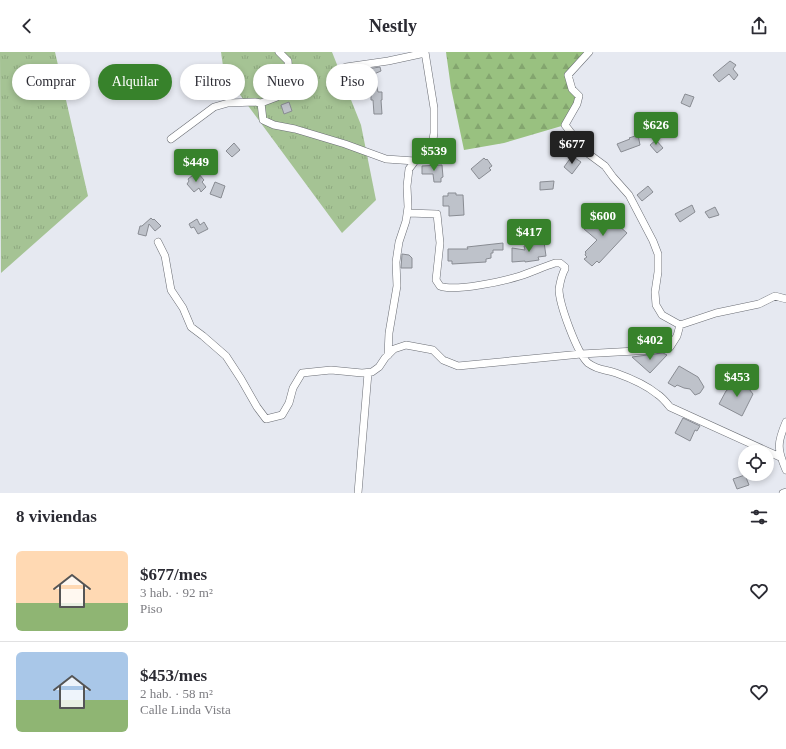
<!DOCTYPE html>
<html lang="es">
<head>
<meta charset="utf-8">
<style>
  body { margin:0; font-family:"Times New Roman",serif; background:#f2f2f3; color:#2b2b33; height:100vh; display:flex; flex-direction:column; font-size:15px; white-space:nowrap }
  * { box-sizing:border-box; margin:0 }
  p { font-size:13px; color:#7c7c81 }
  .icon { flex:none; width:22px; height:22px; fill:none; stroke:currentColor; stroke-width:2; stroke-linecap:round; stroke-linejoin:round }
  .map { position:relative; height:441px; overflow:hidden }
  .side { display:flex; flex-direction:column; background:#fff; flex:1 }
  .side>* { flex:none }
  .banner { position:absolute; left:12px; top:12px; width:400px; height:36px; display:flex; gap:8px }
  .tools { position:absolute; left:738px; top:393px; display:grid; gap:8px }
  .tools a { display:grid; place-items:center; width:36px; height:36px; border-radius:50%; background:#fff; box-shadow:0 2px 6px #0003; font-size:20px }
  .price { position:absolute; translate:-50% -34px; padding:0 9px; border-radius:4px; background:#37822b; color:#fff; font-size:13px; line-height:26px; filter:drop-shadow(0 1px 2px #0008) }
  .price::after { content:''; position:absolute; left:50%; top:24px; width:12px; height:9px; margin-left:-6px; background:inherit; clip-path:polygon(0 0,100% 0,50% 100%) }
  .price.on { background:#222; color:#fff }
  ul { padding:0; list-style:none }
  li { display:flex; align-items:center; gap:12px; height:100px; padding:0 16px }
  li+li { border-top:1px solid #e1e1e2 }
  li span { display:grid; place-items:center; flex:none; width:112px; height:80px; border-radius:6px; color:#555 }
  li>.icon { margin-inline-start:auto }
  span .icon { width:48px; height:48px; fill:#fffc; stroke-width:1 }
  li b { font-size:17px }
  h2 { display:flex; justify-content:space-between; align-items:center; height:48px; padding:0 16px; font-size:17px }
  .tag { padding:0 14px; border-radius:18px; background:#fff; box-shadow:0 2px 6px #0003; font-size:14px; line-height:36px }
  .tag.on { background:#37822b; color:#fff }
  header { display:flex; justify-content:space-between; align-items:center; height:52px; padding:0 16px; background:#fff; font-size:18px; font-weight:700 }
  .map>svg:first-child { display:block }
</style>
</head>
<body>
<header><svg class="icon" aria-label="back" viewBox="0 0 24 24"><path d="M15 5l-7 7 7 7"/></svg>Nestly<svg class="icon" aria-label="share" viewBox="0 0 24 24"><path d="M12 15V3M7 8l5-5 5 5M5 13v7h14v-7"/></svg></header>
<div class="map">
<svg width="786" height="441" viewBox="0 0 786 441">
  <defs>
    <pattern id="grass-tufts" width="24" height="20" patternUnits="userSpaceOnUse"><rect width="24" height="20" fill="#a5c394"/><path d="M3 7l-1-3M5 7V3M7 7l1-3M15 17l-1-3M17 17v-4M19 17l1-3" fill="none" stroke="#8da77f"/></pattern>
    <pattern id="forest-firs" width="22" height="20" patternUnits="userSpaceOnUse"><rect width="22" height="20" fill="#99c180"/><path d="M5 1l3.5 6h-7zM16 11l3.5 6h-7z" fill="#83a56e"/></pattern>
  </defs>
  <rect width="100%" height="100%" fill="#e6e9f1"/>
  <path fill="url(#grass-tufts)" d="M0,0H55L88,144L1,221Z
    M221,0H332L361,73L376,148L342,181L224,21Z"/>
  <path fill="url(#forest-firs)" d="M446,0H589L568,23L579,44L565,73L504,91L464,98L451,36Z"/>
  <path fill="#bec2ca" stroke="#898c93" d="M730,9L736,13L733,17L738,23L734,28L729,22L719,30L713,23Z
    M380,15L381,19L374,22L378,40H382V48H381L382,62H374L373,48H371V36L369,37L366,24L351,27V24L340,26L339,19L347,20Z
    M685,42L694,45L690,55L681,51Z
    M289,50L292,59L284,62L281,53Z
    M638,83L640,93L621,100L617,92L630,87L629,86Z
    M656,88L663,96L657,101L650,93Z
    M234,91L240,98L232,105L226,99Z
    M572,104L581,110L572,122L564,115Z
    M484,106L486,108L487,107L492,114L489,116L491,118L479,127L471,117Z
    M442,113L443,125L441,126V130H434L433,122H422V114Z
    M197,120L204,128L202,130L206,135L201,140L199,136L194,140L187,132L189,129L188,127Z
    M554,129L553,137L540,138V130Z
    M215,130L225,134L221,146L210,142Z
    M648,134L653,140L642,149L637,143Z
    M448,141H456V143H463L464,163L449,164V154H443V144H448Z
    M692,153L695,160L680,170L675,162Z
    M715,155L719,163L709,166L705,160Z
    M601,158L627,181L599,211L597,209L592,214L584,207L587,205L585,203L586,201L585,200L597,188L584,177Z
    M151,166L153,168L154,167L161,174L155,179L149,172L146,184L138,182L140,174H142Z
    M197,167L200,173L204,170L208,177L198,182L194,175L191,176L189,172Z
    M544,190L546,204L538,205L539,208L525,210V209L512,210V196L525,198L524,194Z
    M503,191V198H493V201H491V206L486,207V210L452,212V209H448V197H468L467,195Z
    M402,202L409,203L412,206V216H401Z
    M663,301L667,303L650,321L632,305Z
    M679,314L698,325L704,335L700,341L695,343L690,337L684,336L677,333L675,335L668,331Z
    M741,327L753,342L742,364L719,352L726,339Z
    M683,366L700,374L697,379L695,378L690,389L675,381Z
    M745,423L749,433L737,437L733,427Z"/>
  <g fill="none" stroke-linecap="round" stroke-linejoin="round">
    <g stroke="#6a6d74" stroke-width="8">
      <path id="street" d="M589,0L568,23L572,37L579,44L577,52L565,73L586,100L605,114L613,125L629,143L653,189L658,202V220L655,240L656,253L662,263L680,273
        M346,15L388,9L425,1
        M261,51L277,45L282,41L289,22L288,9L279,0
        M171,87L214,55L228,51L255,50L261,51L263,68L274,73L295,77L345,92L386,107L415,109
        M408,161L437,162L440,191L436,228L440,234C455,240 504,229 520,224C532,220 543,215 555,211H560L565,215V217C562,222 560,231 559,237C559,252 577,301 588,311C599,319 605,317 616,321C630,326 646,333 657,342C662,345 666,350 670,355L780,405
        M158,190L165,204L171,238L183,256L191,275L203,284L226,304L241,327L257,355L266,367L282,363L289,351L293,336L302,321L331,318L362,321L372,320L379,315L385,306L394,297L406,293L433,298L443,308L458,314L581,302L654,298L670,295L677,284L680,273L716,261L759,252L775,244L786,247
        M388,303L389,281L397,234L396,210L399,190L406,169L408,155L407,134L409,117L415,109L425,106L431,100L434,81V56L425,0
        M786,370C777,391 777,397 786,418
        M358,441L368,321
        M783,441L786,440"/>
    </g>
    <use href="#street" stroke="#fff" stroke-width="7"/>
  </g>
</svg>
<div class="tools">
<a><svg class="icon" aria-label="locate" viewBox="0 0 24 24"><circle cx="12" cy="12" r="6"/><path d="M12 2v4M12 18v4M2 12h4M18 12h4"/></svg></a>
</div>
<b class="price" style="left:656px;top:94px">$626</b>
<b class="price on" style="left:572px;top:113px">$677</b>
<b class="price" style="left:434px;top:120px">$539</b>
<b class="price" style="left:196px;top:131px">$449</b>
<b class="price" style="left:603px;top:185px">$600</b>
<b class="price" style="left:529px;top:201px">$417</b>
<b class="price" style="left:650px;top:309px">$402</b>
<b class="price" style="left:737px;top:346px">$453</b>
<div class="banner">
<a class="tag">Comprar</a>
<a class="tag on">Alquilar</a>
<a class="tag">Filtros</a>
<a class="tag">Nuevo</a>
<a class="tag">Piso</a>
</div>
</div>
<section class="side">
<h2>8 viviendas<svg class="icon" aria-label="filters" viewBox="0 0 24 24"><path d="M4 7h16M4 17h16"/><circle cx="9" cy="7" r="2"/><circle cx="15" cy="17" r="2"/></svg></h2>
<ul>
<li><span style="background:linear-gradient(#ffd9b3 65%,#8fb573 0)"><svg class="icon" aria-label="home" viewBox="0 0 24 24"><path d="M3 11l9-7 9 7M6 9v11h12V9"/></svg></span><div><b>$677/mes</b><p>3 hab. · 92 m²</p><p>Piso</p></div><svg class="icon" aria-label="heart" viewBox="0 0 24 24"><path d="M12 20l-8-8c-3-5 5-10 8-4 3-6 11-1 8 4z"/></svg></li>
<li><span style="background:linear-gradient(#a9c7e8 60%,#8fb573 0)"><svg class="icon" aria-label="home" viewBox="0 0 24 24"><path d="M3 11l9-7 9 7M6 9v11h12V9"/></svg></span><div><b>$453/mes</b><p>2 hab. · 58 m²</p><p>Calle Linda Vista</p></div><svg class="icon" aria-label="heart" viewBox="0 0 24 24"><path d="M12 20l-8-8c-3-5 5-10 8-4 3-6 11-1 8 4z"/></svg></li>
</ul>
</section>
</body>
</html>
